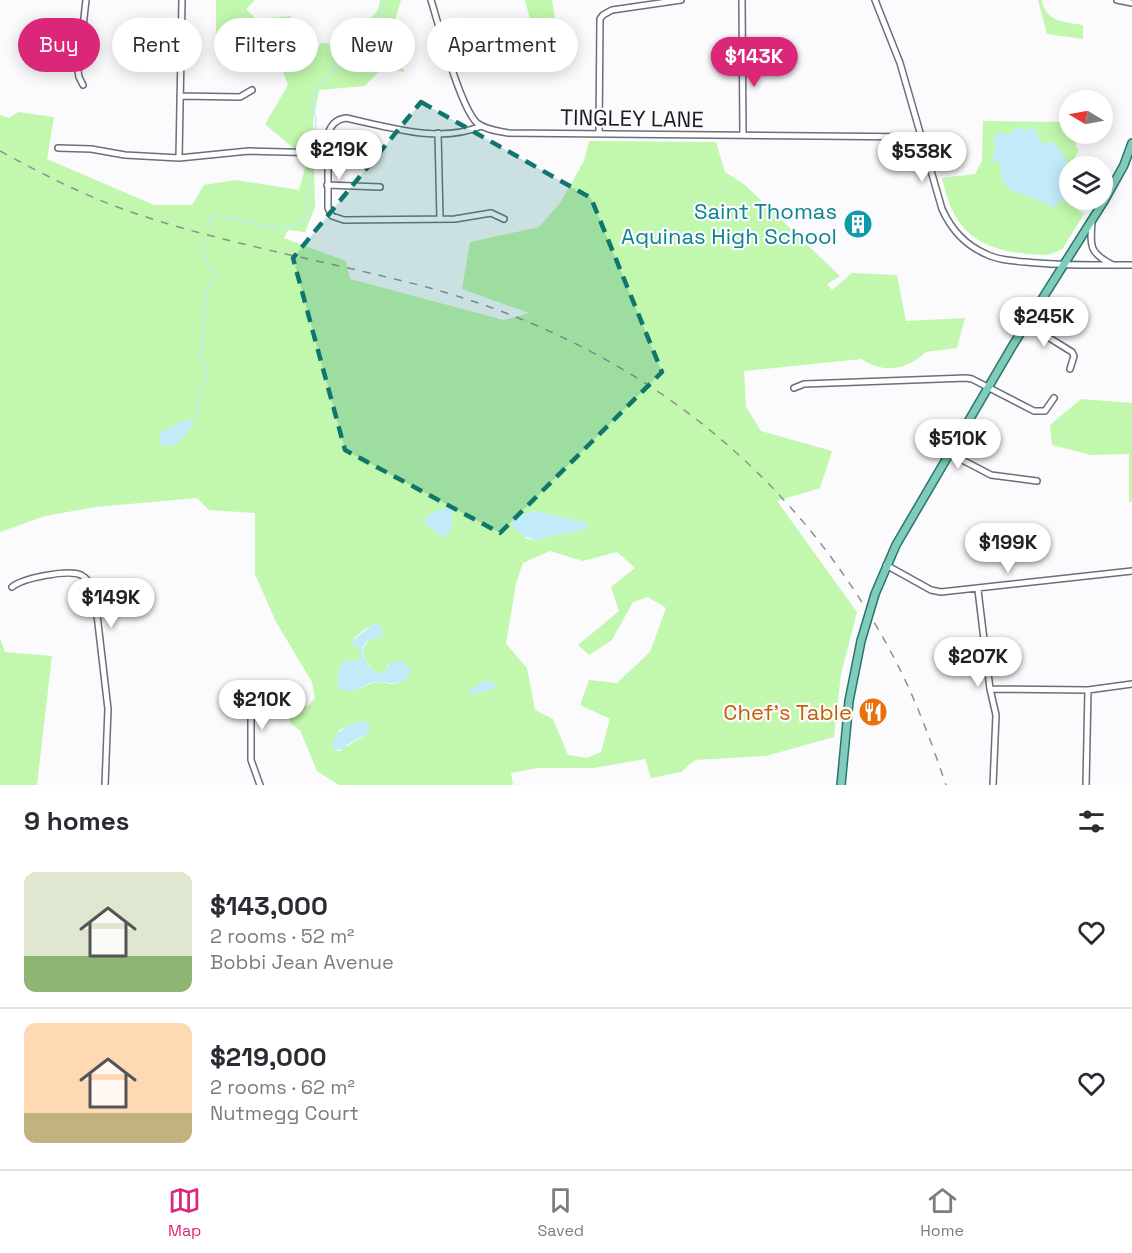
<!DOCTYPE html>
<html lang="en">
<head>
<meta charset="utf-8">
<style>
  body { margin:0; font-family:"Space Grotesk",sans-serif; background:#f7f7f7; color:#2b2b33; height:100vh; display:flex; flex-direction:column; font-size:22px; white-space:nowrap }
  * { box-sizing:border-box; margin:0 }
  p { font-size:20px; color:#7c7c81 }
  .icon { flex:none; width:33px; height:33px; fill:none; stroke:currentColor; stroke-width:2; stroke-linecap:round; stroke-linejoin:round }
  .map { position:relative; height:785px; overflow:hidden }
  .details { display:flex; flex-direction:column; background:#fff; flex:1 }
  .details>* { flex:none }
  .banner { position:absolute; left:18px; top:18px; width:600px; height:54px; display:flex; gap:12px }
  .needle { width:39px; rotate:280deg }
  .controls { position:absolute; left:1059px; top:90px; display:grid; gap:12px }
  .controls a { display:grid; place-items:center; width:54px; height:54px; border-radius:50%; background:#fff; box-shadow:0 3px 15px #0003; font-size:30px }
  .price { position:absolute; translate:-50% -51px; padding:0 14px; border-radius:21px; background:#fff; color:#222; font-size:20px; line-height:39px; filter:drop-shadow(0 2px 3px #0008) }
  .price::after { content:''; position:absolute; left:50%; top:36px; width:18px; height:14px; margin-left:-9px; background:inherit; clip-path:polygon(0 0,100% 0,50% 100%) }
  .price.active { background:#db2777; color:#fff }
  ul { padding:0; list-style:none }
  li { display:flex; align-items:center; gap:18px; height:150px; padding:0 24px }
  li+li { border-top:2px solid #e1e1e2 }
  li span { display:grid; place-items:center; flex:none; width:168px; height:120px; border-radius:12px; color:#555 }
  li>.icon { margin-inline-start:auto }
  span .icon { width:72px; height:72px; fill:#fffc; stroke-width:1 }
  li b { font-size:26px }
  h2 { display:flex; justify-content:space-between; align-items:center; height:72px; padding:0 24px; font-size:26px }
  .pill { padding:0 21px; border-radius:27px; background:#fff; box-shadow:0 3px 15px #0003; font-size:21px; line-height:54px }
  .pill.active { background:#db2777; color:#fff }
  .menu { display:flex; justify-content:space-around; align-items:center; height:84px; border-top:2px solid #e1e1e2; background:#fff; font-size:16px; color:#7c7c81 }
  .menu a { display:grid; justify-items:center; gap:3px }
  .menu .active { color:#db2777 }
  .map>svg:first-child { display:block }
</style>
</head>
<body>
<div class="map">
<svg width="1132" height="785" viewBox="0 0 1132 785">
  <rect width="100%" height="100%" fill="#fbfbfd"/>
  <path fill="#c1f8ad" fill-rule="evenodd" d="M216,0H255L246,9L256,19L291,16L285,55L311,61L321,43L350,44L378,10L380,0H401L392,31L404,72L382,68L365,86L319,90L313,122L315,207L305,232L288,230L284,238L346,261L350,279L504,320L529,313L462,289L470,242L539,227L560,203L584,161L589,141L716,142L725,172L745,185L840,276L827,284L832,290L852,273L897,275L906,321L965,318L957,348L925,352V353C905,370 885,374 861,359L744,371L746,407L761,431L832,451L820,488L777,501L857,612L841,674L834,737L766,756L695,760L681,772L651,778L645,759L594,768H538L511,773L513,785H339L317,771L300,730L291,724L289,718L295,708L308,706L315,698L312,682L276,622L255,574V513L209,510L197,498L96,507L45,516L0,532V115L9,118L18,112L54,117L47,159L154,205H192L204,185L236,180L299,190L307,160L265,124L288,85L277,56L261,46H216ZM533,511L584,522L588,525L576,532L553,535L535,541L525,538ZM550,551L583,561L617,552L635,568L611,587L619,611L578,645L589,655L612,640L633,602L648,597L666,608L650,652L617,683L589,680L580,705L610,719L601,752L587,758L568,755L553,719L535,710L527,668L506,644L516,583L523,563ZM368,627L379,628L382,631C377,638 372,637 367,643C357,653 369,666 376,673L385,672L388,665L395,663L408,676C394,691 386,679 372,683C356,689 360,692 340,689L337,681L349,661L360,660V649L353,644L354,638ZM361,721L368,733L340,751L334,750L339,730Z
    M525,0H552L563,66L554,69L543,68Z
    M1038,0H1042C1045,22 1065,22 1083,25V39L1047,34Z
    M983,121L1069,122L1070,134H1076V147L1079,150L1070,166V200L1075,203L1074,207L1084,214L1063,248C1051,257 1041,255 1028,254C976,249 953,230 942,178L975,174L982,161Z
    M1081,399L1132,403V502H1129V454L1091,455L1052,445L1050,425Z
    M0,638L5,652L52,656L37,785H0Z"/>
  <path fill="#c2ebfa" d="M1034,126L1040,142L1055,143C1058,149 1064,154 1066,160C1068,168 1070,187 1068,195L1053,208L1043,201H1039C1016,189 1000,195 1000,162L991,161L996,146L993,139L1000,131L1004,134L1012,133L1015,128L1021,127L1024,131Z
    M186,419L193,423L185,436L173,446L161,445L159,433Z
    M451,506L454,508L451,516C454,524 452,528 447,535L441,536L425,524V518L432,513Z
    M533,511L584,522L588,525V528L576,532L553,535L535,541L519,533L511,523L513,518Z
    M375,623H378L383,633L382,636C377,638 371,639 367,642C356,651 368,666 376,673L385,672L390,663L402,661L410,669C409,689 389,682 376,682C362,682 361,696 340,689L337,684L341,664L344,661L360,660V649L353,644L352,641Z
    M485,680L497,685L495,688L476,694H469L468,691Z
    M361,721L368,723L370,727L368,733L347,745L345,749L334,750L332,744C337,729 347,726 361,721Z"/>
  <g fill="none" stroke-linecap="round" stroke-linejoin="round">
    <path stroke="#c2ebfa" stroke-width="1.5" d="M314,149L316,117L312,108L314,91L376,22L386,3
      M207,228L211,217L216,215L278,228L296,227L305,220L308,212L307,201L313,161
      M190,421L198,412L201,389L207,376L208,367L200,360C206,335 201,306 210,282L215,281L216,272L206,262L204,243"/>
    <g stroke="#6c6e78" stroke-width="8">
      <path id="minor" d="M431,0C439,26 460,107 477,123C486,130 498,131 508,133L921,137
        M742,0L743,135
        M875,0L900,63L942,209C951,229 965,245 986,254C998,260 1013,261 1026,262C1062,266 1096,265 1132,265
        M1117,0L1132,3
        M83,85L79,77L78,71L86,0
        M180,96L240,97L252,90
        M481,126C440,144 388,127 346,118C337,119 331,124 328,134V208L332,216L344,220L455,219L491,213L504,219
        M438,133L440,219
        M599,134L600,19L603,15L612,10L681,0
        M58,148L91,149L125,155L179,158L249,151L327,153
        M179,158L182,0
        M327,185L380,187
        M1092,222C1090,246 1089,253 1113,265
        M1027,324L1072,352L1074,356L1070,369
        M794,388L804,384L966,378L972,379L1034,411H1045L1054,398
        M949,453L991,475L1037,481
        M886,565L931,590L941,592L1132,571
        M12,587C23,578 68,569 81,575C87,578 91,584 94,589L108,709L105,785
        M978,590L990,689L996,715L993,785
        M990,689L1088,690L1132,684
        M246,690L251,699V760L260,785
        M1086,785L1088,690"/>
    </g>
    <g stroke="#267768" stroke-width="10">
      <path id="major" d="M875,594L896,545L1013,345L1104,201L1124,165L1132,143
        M841,785L849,701L861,641"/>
    </g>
    <use href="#minor" stroke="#fff" stroke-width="5"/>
    <use href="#major" stroke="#80cbbb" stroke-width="7"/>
    <path stroke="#8f8f92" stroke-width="1.5" stroke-dasharray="8 8" stroke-linecap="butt" d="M0,151C44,175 89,198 137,214C232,246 333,262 430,288C634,345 794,468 893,656C915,697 931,741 946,785"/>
    <g stroke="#267768" stroke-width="10" stroke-linecap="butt">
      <path id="major-bridge" d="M861,641L875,594"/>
    </g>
    <use href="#major-bridge" stroke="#80cbbb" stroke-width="7"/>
  </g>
  <path fill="#0f766e" fill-opacity="0.2" stroke="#0f766e" stroke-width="4.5" stroke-dasharray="12 8" stroke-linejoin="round" d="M421,102L591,198L662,372L500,533L345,450L293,258Z"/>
  <defs>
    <g id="building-disc" transform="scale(1.5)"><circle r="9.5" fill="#0f9aa8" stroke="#fbfbfd"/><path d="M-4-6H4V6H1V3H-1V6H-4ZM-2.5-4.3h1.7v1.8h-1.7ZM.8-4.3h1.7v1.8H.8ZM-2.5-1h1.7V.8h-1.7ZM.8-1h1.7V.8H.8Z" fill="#fff"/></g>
    <g id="restaurant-disc" transform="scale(1.5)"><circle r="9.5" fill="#e8710a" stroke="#fbfbfd"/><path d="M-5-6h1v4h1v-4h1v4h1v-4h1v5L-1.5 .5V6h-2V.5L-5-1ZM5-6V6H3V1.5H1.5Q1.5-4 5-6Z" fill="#fff"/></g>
  </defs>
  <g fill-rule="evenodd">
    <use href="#building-disc" x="858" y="224"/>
    <use href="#restaurant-disc" x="873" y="712"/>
  </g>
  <g text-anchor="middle" stroke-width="4.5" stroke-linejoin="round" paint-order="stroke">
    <g font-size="22" fill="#1c1c20" stroke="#fbfbfd">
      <text transform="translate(632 118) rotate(1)" y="8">TINGLEY LANE</text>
    </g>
    <g font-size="22" fill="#0d838f" stroke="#fbfbfd" text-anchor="end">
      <text x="837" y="219">Saint Thomas<tspan x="837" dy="25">Aquinas High School</tspan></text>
    </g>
    <g font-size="22" fill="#c56008" stroke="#fbfbfd" text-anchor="end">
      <text x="852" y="720">Chef's Table</text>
    </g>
  </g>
</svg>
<div class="controls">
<a><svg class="needle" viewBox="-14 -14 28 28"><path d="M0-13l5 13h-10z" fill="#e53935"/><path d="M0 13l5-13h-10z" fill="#7c7c81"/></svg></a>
<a><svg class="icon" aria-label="layers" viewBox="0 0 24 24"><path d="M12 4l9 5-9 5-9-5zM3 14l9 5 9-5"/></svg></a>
</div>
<b class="price active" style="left:754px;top:88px">$143K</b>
<b class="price" style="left:339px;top:181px">$219K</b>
<b class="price" style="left:922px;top:183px">$538K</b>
<b class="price" style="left:1044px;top:348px">$245K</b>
<b class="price" style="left:958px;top:470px">$510K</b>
<b class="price" style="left:1008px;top:574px">$199K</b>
<b class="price" style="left:111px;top:629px">$149K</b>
<b class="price" style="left:978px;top:688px">$207K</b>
<b class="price" style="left:262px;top:731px">$210K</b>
<div class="banner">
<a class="pill active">Buy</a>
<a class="pill">Rent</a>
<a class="pill">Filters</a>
<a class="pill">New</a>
<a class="pill">Apartment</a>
</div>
</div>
<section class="details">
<h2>9 homes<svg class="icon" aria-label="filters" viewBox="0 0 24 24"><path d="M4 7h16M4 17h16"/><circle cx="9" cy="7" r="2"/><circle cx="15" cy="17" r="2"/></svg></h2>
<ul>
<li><span style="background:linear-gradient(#dfe7d0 70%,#8fb573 0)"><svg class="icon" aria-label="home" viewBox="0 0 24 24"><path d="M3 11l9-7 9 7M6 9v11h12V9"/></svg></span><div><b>$143,000</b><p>2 rooms · 52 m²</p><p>Bobbi Jean Avenue</p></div><svg class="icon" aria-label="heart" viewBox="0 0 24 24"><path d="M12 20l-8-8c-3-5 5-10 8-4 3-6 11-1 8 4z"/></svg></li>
<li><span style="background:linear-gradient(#ffd9b3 75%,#c2b280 0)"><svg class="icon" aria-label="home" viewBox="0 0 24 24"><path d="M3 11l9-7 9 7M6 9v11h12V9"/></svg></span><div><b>$219,000</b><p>2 rooms · 62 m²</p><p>Nutmegg Court</p></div><svg class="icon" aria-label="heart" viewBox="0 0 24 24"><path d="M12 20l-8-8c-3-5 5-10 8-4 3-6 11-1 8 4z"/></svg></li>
</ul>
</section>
<nav class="menu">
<a class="active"><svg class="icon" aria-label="map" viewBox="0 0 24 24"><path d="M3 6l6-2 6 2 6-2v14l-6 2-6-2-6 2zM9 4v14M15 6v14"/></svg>Map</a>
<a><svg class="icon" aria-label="saved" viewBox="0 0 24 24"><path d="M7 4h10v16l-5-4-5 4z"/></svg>Saved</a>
<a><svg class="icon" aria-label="home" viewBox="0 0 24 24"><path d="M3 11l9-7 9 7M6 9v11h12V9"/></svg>Home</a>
</nav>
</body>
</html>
